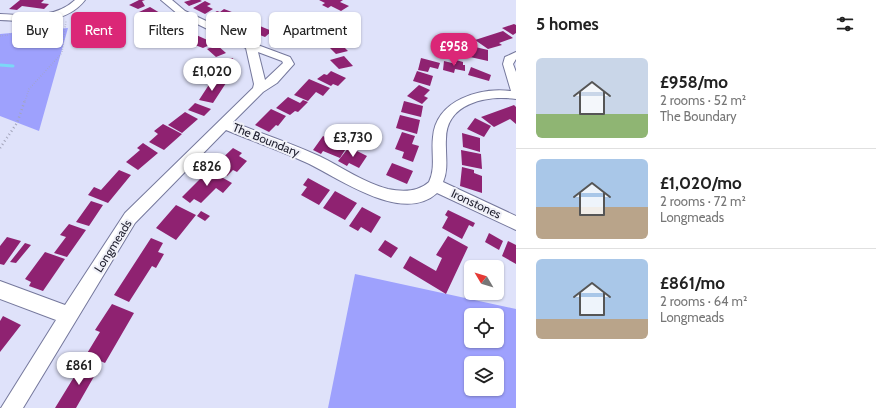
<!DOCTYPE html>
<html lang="en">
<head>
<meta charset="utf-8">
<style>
  body { margin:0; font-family:Cabin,sans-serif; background:#f6f6f6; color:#222; height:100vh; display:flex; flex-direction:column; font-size:15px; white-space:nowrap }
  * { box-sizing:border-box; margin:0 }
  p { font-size:13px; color:#767676 }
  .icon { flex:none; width:22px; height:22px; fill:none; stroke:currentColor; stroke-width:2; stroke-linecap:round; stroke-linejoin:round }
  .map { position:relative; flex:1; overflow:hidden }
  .side { display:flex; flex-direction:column; background:#fff; width:360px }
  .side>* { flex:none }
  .guide { position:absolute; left:12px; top:12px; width:380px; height:36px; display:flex; gap:8px }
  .needle { width:26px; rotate:308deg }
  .tools { position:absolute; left:464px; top:260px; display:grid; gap:8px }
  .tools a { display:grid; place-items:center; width:40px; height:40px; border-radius:6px; background:#fff; box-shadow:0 1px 3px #0004; font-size:20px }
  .price { position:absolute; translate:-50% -34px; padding:0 9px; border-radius:14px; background:#fff; color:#222; font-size:13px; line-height:26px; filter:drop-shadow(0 1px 2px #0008) }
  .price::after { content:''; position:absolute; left:50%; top:24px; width:12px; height:9px; margin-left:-6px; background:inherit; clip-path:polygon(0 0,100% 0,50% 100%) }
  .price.selected { background:#db2777; color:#fff }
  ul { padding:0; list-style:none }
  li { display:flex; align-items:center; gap:12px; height:100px; padding:0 20px }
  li+li { border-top:1px solid #e0e0e0 }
  li span { display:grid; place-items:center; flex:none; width:112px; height:80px; border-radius:6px; color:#555 }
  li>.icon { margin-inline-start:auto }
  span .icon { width:48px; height:48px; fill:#fffc; stroke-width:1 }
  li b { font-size:17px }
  h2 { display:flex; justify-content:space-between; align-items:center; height:48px; padding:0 20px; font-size:17px }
  .tag { padding:0 14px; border-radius:6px; background:#fff; box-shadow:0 1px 3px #0004; font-size:14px; line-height:36px }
  .tag.selected { background:#db2777; color:#fff }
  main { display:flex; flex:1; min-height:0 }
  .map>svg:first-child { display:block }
</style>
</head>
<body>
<main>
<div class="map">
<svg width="516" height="408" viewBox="0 0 516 408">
  <rect width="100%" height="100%" fill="#dfe2fa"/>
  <path fill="#9ea1fd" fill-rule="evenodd" d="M68,28L39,131L0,116V34Z
    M355,274L516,309V408H328ZM471,315H497V341H471ZM471,363H497V389H471Z"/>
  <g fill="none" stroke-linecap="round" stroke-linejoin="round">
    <path stroke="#7bd8f7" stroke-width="3" d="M0,65L13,66"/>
  </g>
  <path fill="#8f2271" d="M20,0H44L41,3L49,4L44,9L22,6L17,10L9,9Z
    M139,0H145L142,1L145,6L138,9L129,5Z
    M191,0H200L202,1L189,6L184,2Z
    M319,0H343L340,2L349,6L341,11L331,6L328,8L322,5L325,3Z
    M205,1L211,4L207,6L213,9L205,14L193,8Z
    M150,7L160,13L148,18L139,12Z
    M224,9L237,14L224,23L209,16L217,11L220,12Z
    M85,12L93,17L81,22L84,24L77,27L71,22Z
    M163,16L173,23L162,28L152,21Z
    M237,17L250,23L242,28L228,23Z
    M255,24L272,31L265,37L247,30Z
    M514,24L516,25V33L513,35L502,28Z
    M178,25L192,32L180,39L173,34L171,35L166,32Z
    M112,31L118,35L113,37L110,35L103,38L100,35Z
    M279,31L287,35L278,41L271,37Z
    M294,31L307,37L298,44L284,39Z
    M503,31L513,38L499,43L502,45L488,49L475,40Z
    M325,32L331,35L326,38L332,41L325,45L311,37Z
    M194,34L214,43L203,48L184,41Z
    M217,45L226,53L216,57L207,49Z
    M342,45L348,51L336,54L330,48Z
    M471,46L488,50V61L470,57Z
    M344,56L353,66L339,69L330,60Z
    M233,58L236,79L219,81V76H221L219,60Z
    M421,58L440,63L438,69L430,67L428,72L418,70Z
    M456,60L463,62V65H465V71L455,69L454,73L443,70L444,61L456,64Z
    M471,67L491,75L489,81L468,75Z
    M331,71L346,78L338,86L333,84L331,86L317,79L324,74L327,75Z
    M417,71L433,76L430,86L413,81Z
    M309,79L330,88L323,96L316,92L308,101L294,95Z
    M212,80L226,83L213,103L199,100Z
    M419,85L430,90L424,96L428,98L422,104L407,96Z
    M288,97L300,103L303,100L308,102L298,112L295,111L290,115L276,108Z
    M404,101L423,106L421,117L401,112Z
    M195,103L211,109L204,116L188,110Z
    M514,105L516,107V124L510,119L494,127L481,117Z
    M271,109L286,116L278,126L276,125L269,132L255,125Z
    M185,112L198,119L182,133L168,125Z
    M400,115L420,120L417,134L396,128Z
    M475,118L491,126L484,137L467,129Z
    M163,124L182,134L164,150L149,142L158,134L154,131Z
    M402,132L415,136L412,144L419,146L413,162L402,158L404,152L395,149Z
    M462,133L480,138V152L463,147Z
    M323,136L347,147L340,158L323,151L321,154L313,150Z
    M143,143L158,153L138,170L126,162L140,150L137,148Z
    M349,147L367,156L359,168L349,163L347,166L338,161Z
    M233,148L242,153L239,156L247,161L237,172L233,170L227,176L213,167Z
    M461,150L481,154L482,169L462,165Z
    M392,163L413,171L407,184L386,175Z
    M462,167L474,170V173L482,176V193L460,186Z
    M119,170L131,175L108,203L88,195L94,187L101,190Z
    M209,170L232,183L223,193L216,188L201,203L194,199L190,203L182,197Z
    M308,178L330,190L319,205L301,195L307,187L303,185Z
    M335,191L357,203L345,220L323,208Z
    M91,201L103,205L89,226L76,222Z
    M176,205L196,215L176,240L156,228Z
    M362,207L381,217L371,233L361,227L358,231L349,226Z
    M448,210L475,223L473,227L469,225L462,239L442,228L448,217L445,215Z
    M201,211L210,216L205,221L197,216Z
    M69,224L86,230L67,257L54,253L66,237L60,235Z
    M489,233L503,241L499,250L485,242Z
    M448,236L468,247L446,294L403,268L410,256L436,271L442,258L436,255Z
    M7,237L21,241L4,265L0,264V246Z
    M151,238L163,243L158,252L164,254L156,268L152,266L129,302L114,295Z
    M385,240L398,248L391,258L378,250Z
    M508,241L516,245V264L502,256Z
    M25,243L31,245L16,263L10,262Z
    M45,252L65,259L43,291L29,286L31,282L25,279Z
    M112,304L134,313L105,363L86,355L100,332L95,330Z
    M3,316L21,325L0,352V321Z
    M85,359L100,366L76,408H55Z"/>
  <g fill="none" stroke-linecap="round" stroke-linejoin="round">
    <g stroke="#75789c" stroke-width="2">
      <path id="minor" d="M75,0H85C65,26 28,21 0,20V14C26,15 55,19 75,0Z
        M161,0H172L185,11L255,44L290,57L294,64L277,83L263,92L233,122C262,134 291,143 319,156C342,167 364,183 388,189C403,192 418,192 429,182C436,168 431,152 433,137C436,100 480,87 511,91L503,64L505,57L516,52V59L513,64L516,72V99C487,95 446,103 446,139C445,153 449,169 443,182L516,216V230L437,193C402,225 338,177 305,162C279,150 252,141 226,130L135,223L23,408H1L56,320L0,299V281L65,305L125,213L253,88L254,84L246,48L179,15ZM258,52L282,61L283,63L265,80Z"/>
    </g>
    <path stroke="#a3a5ba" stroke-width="1.5" stroke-dasharray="0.5 2" stroke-linecap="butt" d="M0,36L8,35L24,28
      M25,101L29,89L62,53L66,21"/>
    <path stroke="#a3a5ba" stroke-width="2.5" stroke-dasharray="1 3" stroke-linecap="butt" d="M0,148L17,123L25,100"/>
    <use href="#minor" fill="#fff" fill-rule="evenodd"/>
  </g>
  <g text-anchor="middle" stroke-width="4" stroke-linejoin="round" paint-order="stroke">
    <g font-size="12" fill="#1d1d2c" stroke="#eff0f8">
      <text transform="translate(266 140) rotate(22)" y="4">The Boundary</text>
      <text transform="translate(476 204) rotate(25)" y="4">Ironstones</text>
      <text transform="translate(113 246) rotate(-58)" y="4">Longmeads</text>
    </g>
  </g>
</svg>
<div class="tools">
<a><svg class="needle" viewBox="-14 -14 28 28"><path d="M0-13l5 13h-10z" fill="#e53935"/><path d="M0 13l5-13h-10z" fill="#767676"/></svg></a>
<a><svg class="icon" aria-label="locate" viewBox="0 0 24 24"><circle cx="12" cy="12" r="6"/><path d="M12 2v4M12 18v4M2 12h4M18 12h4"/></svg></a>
<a><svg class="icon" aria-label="layers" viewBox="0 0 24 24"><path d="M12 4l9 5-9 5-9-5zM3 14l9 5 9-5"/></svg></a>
</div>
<b class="price selected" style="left:454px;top:67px">£958</b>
<b class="price" style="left:212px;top:92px">£1,020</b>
<b class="price" style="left:353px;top:158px">£3,730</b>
<b class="price" style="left:207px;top:187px">£826</b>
<b class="price" style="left:79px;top:386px">£861</b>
<div class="guide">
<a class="tag">Buy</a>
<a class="tag selected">Rent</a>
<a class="tag">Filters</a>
<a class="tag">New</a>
<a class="tag">Apartment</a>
</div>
</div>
<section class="side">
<h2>5 homes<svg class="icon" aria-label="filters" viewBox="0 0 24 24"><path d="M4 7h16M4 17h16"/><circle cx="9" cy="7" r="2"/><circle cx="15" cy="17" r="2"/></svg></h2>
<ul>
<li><span style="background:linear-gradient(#c9d6e8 70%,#8fb573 0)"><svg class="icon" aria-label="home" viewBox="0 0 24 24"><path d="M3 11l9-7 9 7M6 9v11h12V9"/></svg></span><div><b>£958/mo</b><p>2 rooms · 52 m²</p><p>The Boundary</p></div></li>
<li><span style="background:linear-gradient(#a9c7e8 60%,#b9a48a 0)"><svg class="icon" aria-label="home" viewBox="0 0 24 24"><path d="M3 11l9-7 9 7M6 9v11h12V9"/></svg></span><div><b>£1,020/mo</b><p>2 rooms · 72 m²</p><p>Longmeads</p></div></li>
<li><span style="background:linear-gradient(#a9c7e8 75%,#b9a48a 0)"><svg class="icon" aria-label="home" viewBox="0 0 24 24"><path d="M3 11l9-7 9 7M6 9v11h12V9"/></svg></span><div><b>£861/mo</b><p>2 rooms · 64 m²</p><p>Longmeads</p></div></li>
</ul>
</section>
</main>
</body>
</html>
